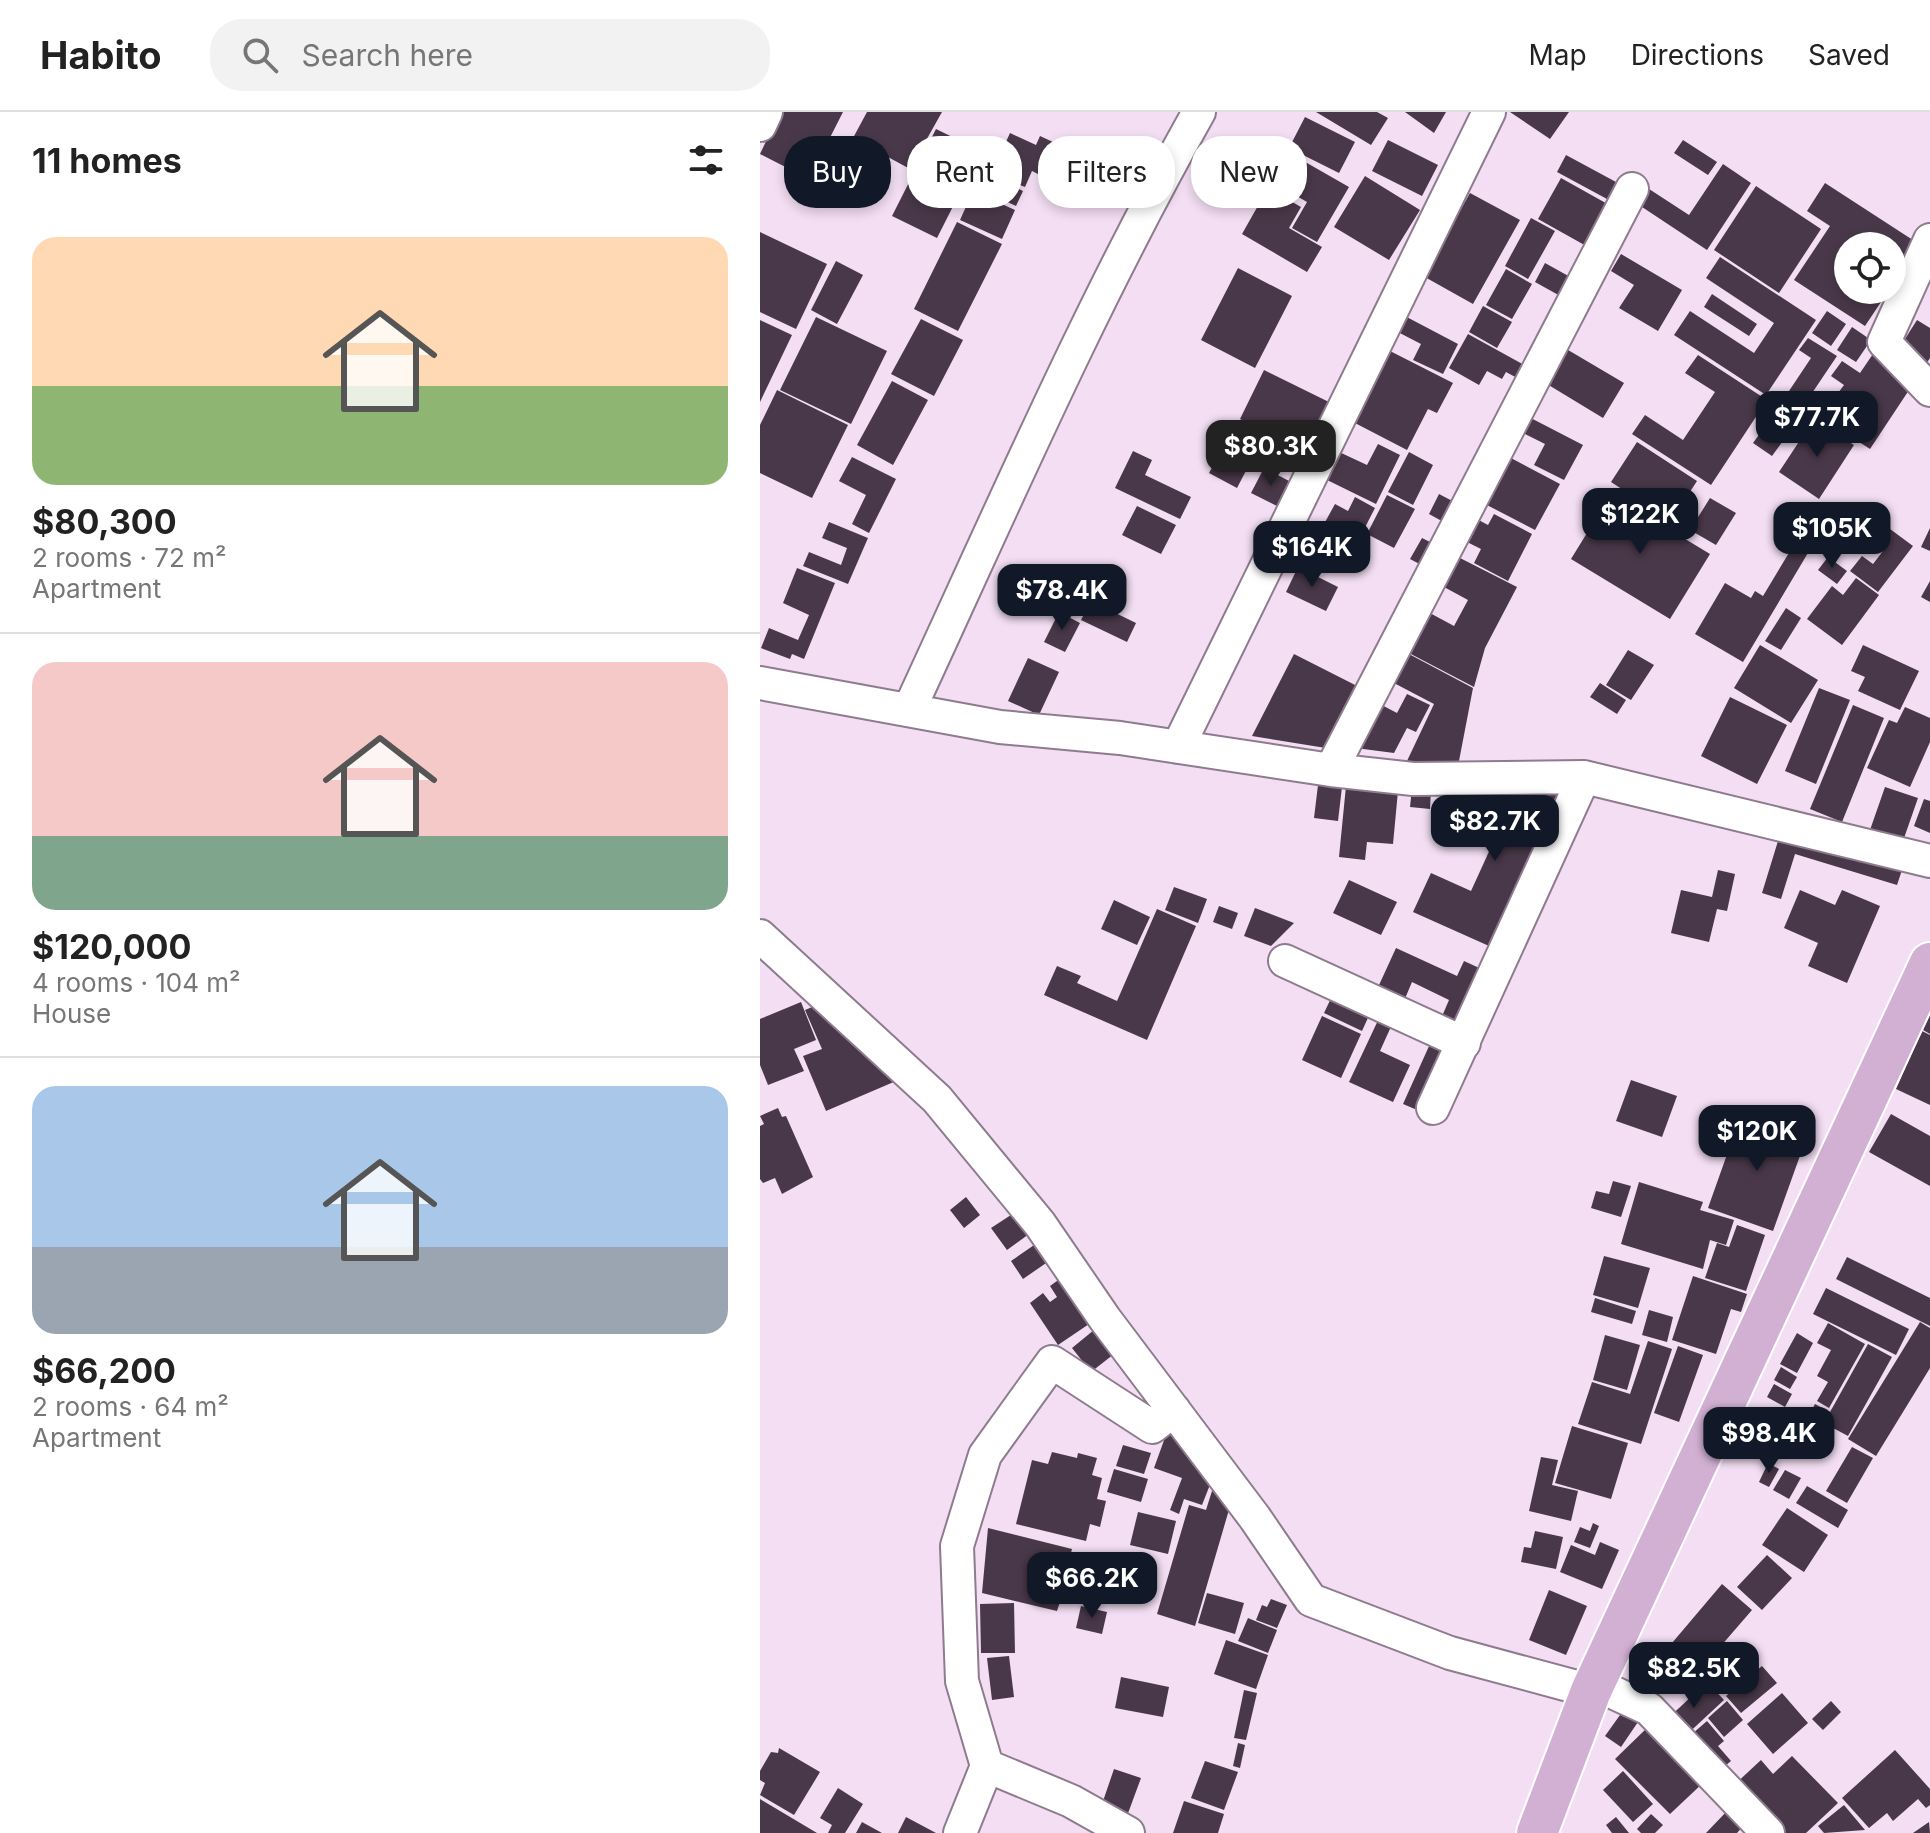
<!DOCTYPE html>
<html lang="en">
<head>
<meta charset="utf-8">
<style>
  body { margin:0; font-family:Inter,sans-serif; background:#f2f2f2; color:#222; height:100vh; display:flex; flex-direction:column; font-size:30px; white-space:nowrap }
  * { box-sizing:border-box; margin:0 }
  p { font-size:26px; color:#767676 }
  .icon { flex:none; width:44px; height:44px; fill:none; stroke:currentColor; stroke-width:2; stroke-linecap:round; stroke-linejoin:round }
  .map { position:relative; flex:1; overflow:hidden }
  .side { display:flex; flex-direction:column; background:#fff; width:760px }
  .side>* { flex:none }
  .guide { position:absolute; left:24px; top:24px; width:760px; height:72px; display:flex; gap:16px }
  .controls { position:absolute; left:1074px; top:120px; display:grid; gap:16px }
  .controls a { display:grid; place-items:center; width:72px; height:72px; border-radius:50%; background:#fff; box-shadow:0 4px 12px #0003; font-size:40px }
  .price { position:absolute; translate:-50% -68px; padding:0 18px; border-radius:16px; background:#111827; color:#fff; font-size:26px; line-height:52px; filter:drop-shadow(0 2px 4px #0008) }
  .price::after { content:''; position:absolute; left:50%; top:48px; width:24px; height:18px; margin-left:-12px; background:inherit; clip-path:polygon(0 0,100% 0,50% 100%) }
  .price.on { background:#222; color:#fff }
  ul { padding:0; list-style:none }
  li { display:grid; align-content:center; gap:16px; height:424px; padding:0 32px }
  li+li { border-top:2px solid #e0e0e0 }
  li span { display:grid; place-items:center; height:248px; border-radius:24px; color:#555 }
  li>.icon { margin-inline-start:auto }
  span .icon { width:144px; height:144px; fill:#fffc; stroke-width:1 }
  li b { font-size:34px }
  h2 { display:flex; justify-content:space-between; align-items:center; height:96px; padding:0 32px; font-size:34px }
  .chip { padding:0 28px; border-radius:32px; background:#fff; box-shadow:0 4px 12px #0003; font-size:28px; line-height:72px }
  .chip.on { background:#111827; color:#fff }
  header { display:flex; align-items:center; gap:48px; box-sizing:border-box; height:112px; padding:0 40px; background:#fff; border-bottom:2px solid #e0e0e0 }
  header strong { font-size:38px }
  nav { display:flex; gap:44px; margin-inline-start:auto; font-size:28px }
  .search { width:560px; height:72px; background:#f2f2f2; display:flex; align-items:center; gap:20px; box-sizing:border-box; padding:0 28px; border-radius:32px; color:#767676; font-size:30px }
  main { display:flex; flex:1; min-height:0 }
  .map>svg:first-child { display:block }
</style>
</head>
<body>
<header>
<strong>Habito</strong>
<div class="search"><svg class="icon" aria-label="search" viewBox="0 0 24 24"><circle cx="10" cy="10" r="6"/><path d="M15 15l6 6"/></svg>Search here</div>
<nav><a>Map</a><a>Directions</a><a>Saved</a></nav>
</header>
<main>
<section class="side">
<h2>11 homes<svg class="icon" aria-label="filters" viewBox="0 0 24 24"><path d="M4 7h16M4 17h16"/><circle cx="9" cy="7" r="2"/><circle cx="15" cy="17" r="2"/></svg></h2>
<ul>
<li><span style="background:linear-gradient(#ffd9b3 60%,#8fb573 0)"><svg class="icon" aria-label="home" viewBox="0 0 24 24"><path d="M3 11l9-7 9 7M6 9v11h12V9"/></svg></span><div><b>$80,300</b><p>2 rooms · 72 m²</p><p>Apartment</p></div></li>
<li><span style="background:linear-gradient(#f6c9c9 70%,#7fa58c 0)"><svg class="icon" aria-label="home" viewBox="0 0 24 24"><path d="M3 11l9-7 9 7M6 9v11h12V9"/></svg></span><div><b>$120,000</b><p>4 rooms · 104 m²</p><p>House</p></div></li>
<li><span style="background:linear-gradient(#a9c7e8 65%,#9aa5b1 0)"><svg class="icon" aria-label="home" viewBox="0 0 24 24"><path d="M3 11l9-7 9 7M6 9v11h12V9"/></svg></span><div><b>$66,200</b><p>2 rooms · 64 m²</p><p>Apartment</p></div></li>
</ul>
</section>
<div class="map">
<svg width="1170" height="1721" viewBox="0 0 1170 1721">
  <rect width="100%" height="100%" fill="#f3def3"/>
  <path fill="#493849" d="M20,0H83L49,67L0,42Z
    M107,0H182L150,57L93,26Z
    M556,0H617L628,6L611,33Z
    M645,0H686L674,21Z
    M750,0H809L790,27Z
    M545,5L595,30L579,61L529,36Z
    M176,17L221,39L177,126L132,104Z
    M250,21L276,33L280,24L293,30L278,62L272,59L265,75L245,67L252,51L239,45Z
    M628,28L678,53L662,84L612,59Z
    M923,28L957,50L948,63L914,41Z
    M526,39L589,75L557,130L532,116L547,90L509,68Z
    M806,43L856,70L847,87L797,60Z
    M963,52L991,71L947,138L876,91L886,75L929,103Z
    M605,64L660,98L629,148L574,115Z
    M801,66L851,94L828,135L778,107Z
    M247,71L263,79L256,94L239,86Z
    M1065,71L1159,132L1132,173V134H1088V178H1129L1105,214L1034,168L1070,114L1047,99Z
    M996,74L1061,117L1019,181L954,138Z
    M508,76L541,95L529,116L562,135L547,160L482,122Z
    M213,79L255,98L242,127L200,108Z
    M710,81L760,108L713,192L663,164Z
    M771,106L795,119L768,167L745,154Z
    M197,110L242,132L198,219L154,197Z
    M0,120L67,152L36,217L0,200Z
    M861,142L922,178L898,219L859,196L874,173L851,159Z
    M960,145L1056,208L1006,283L914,223L930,199L994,241L1014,211L946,166Z
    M76,149L103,163L77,212L51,198Z
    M785,151L812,166L802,185L775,170Z
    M478,156L532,184L495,256L441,228Z
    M746,157L772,172L752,207L726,193Z
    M952,182L997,212L989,224L944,195Z
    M723,194L752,210L737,236L709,220Z
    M1067,199L1086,212L1071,234L1052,221Z
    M641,202L698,232L683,262L653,248L661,232L634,218Z
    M56,205L127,239L91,312L20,278Z
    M161,207L203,228L174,284L131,262Z
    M0,208L32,223L0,290Z
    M1157,208L1170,216V246L1165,254L1138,238Z
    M1092,215L1111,228L1096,250L1077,238Z
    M708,222L766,254L759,267L746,260L742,267L727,259L719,273L689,256Z
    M1048,226L1077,244L1044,293L1027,282L1051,246L1039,238Z
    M803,235L864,271L843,306L782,269Z
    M630,239L693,271L677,301L668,297L647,338L593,310Z
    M1115,239L1157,266L1110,337L1093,326L1107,305L1075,285L1084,273L1071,264L1082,249L1100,261Z
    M938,243L1007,288L951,373L872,322L885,303L923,328L955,280L925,261Z
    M504,258L573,292L548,341L480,307Z
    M132,269L168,288L133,353L97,333Z
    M17,278L88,313L52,386L0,361V313Z
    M1025,287L1044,300L1012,344L993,331Z
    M763,302L823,333L804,368L774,353L785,332L755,317Z
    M1054,307L1094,333L1059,387L1019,360Z
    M877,330L937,369L911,409L851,370Z
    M618,332L640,343L616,392L563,366L577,339L607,353Z
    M462,337L490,351L477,376L449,361Z
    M373,339L392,348L385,363L431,385L420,407L355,376Z
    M649,340L673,353L653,393L628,380Z
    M92,345L136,367L109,421L92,412L106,383L79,369Z
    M749,345L800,372L775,418L725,392Z
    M504,356L531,370L519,395L491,381Z
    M679,382L700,393L689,413L669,402Z
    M851,382L950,442L910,507L811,447Z
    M627,383L655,397L634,436L607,422Z
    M595,385L615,396L598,429L564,412L575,392L588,399Z
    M950,386L976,401L956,433L930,418Z
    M377,394L416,413L401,442L362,423Z
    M1053,401L1067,409L983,550L935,522L965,471L991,486L995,479L1003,484Z
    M734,402L772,422L748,469L714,451L721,437L701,427L713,405L728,413Z
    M69,410L108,426L88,472L43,454L49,440L81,453L87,436L62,426Z
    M1126,414L1153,434L1118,480L1090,459L1102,444L1113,452L1123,439L1113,432Z
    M566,415L595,430L580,460L551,445Z
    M1170,416V439L1161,435Z
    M662,426L680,435L669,457L650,447Z
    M1068,445L1087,459L1077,472L1058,458Z
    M700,446L757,475L725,536L714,575L647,540L668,500L694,514L708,488L684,475Z
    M538,455L578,475L566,499L526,480Z
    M37,456L75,471L44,547L32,542L30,547L1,536L9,516L38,528L49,503L23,491Z
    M318,458L338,468L330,486L310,476Z
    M1096,466L1119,483L1082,533L1047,507L1072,474L1083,483Z
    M1170,469V490L1161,485Z
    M331,489L376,511L367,530L321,508Z
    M1026,496L1041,506L1021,538L1005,529Z
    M299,500L320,511L305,540L284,530Z
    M1000,533L1058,568L1031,611L974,576Z
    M1103,533L1159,559L1140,598L1098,579L1105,565L1091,559Z
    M868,538L894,553L871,588L846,573Z
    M647,541L713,576L699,649H647L674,592L632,570Z
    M534,542L603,577L572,637L492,624Z
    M268,546L299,560L279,603L248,589Z
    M840,571L866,588L857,602L830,585Z
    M1059,576L1090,588L1056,672L1025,659Z
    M647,582L670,593L656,620L647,616L634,641L588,635L612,588L637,601Z
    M970,585L1027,613L997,672L941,644Z
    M1093,593L1124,606L1082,710L1050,697Z
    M1145,595L1170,606V630L1150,675L1107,656L1129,608L1137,611Z
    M558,673L582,675L578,709L554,706Z
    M586,674L638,679L633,732L607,730L605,748L579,745Z
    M1125,675L1158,686L1143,729L1110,718Z
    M652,676L671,678L670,697L650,695Z
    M718,676L808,681L738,838L653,800L671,761L711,779L732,733L699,718Z
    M1164,687L1170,689V721L1154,714Z
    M1022,716L1144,752L1137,773L1035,742L1021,787L1002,781Z
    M958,758L975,762L967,799L957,797L949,830L911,821L921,778L952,785Z
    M589,768L637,790L621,823L573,801Z
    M414,775L447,787L438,811L405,798Z
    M1040,778L1075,793L1082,778L1120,794L1087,871L1048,854L1058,831L1024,816Z
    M354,788L390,805L377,833L341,817Z
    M459,794L478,801L472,817L453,810Z
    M495,796L534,811L511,834L484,824Z
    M397,797L436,814L387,928L284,883L297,854L321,864L317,871L357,889Z
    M636,836L697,864L704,849L728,860L701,918L680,909L689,888L652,870L641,896L614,884Z
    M574,880L612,897L602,919L564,901Z
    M41,890L56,928L34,937L44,959L8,973L0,953V907Z
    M62,891L143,966L66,999L43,944L62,937L45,898Z
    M621,902L634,908L620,939L650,953L633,990L589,970Z
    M1170,903V922L1163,918Z
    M562,904L601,922L581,966L542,948Z
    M1162,919L1170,923V993L1136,977Z
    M674,923L694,932L662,1000L643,992Z
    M871,968L917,984L902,1025L856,1009Z
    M18,996L22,1005L26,1004L53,1065L22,1082L15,1066L3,1071L0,1067V1014L4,1012L0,1004Z
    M1131,1002L1170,1024V1074L1109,1040Z
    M981,1003L1046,1027L1013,1119L948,1096Z
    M853,1069L871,1074L861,1105L831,1096L836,1079L849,1082Z
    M879,1070L943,1090L940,1098L974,1108L966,1133L950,1128L943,1157L861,1132Z
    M206,1085L220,1103L204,1116L190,1098Z
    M254,1101L269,1122L247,1138L231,1116Z
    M977,1113L1005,1123L986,1179L945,1166L957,1131L969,1135Z
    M277,1131L289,1149L263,1167L251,1149Z
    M844,1144L890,1156L878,1196L833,1183Z
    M1087,1145L1170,1186V1214L1076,1167Z
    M933,1164L987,1182L981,1200L971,1197L956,1242L912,1228Z
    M301,1166L332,1210L298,1233L270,1191L283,1181L290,1190L297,1185L290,1174Z
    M1066,1176L1149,1217L1136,1243L1053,1202Z
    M835,1186L876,1199L872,1212L831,1200Z
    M889,1198L913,1205L907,1230L882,1223Z
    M1160,1210L1170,1216V1256L1116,1344L1088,1327Z
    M1068,1211L1105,1232L1069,1296L1057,1289L1068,1270L1057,1264L1071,1238L1057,1231Z
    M334,1218L354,1242L331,1260L312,1236Z
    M1037,1221L1053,1231L1037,1261L1020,1252Z
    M845,1223L880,1233L867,1278L833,1268Z
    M888,1229L912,1237L881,1332L818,1312L832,1270L870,1282Z
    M1108,1232L1132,1245L1088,1324L1049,1303L1055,1292L1070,1300Z
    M918,1234L943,1243L919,1310L894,1301Z
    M1021,1255L1037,1265L1030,1277L1014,1268Z
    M1014,1272L1032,1282L1025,1295L1007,1285Z
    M1014,1298L1060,1318L1053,1334L1007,1315Z
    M411,1309L453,1365L442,1393L424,1387L419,1402L410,1398L422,1366L394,1356Z
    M812,1314L868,1331L851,1387L795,1371Z
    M363,1333L391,1341L384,1362L356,1354Z
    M1092,1335L1113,1346L1087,1391L1066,1379Z
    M292,1340L317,1346L318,1341L337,1346L332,1363L342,1366L337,1387L346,1389L340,1415L330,1412L326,1429L256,1412L272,1348L288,1352Z
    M781,1345L798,1348L792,1373L818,1379L811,1409L769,1399Z
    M1008,1351L1019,1357L1009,1375L999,1370Z
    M354,1357L388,1367L381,1390L347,1380Z
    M1025,1358L1041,1366L1029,1387L1013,1378Z
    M1047,1374L1088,1398L1078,1416L1036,1391Z
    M452,1379L473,1384L435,1514L397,1502L429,1393L446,1398Z
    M1027,1396L1068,1423L1044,1460L1002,1433Z
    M378,1400L416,1409L408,1442L370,1433Z
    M833,1411L839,1414L830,1436L814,1430L820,1415L830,1419Z
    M228,1416L312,1437L308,1452L312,1453L297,1499L222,1481Z
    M775,1419L803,1425L796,1457L761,1450L764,1435L771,1436Z
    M840,1430L859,1438L842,1477L800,1460L811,1433L835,1443Z
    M1007,1443L1032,1466L1002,1498L977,1475Z
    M334,1445L355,1450L351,1467L330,1462Z
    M962,1472L992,1498L941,1557L912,1531Z
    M789,1478L827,1494L806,1543L769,1528Z
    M447,1481L484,1491L475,1522L438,1511Z
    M511,1487L527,1493L517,1516L496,1508L502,1493L507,1495Z
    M254,1491L255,1541H221L220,1492Z
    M321,1494L347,1500L342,1522L316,1516Z
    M488,1506L517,1518L508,1541L478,1529Z
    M466,1528L508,1543L496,1577L454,1562Z
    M249,1544L254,1585L232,1588L227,1546Z
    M1002,1554L1017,1571L981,1601L966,1584Z
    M361,1565L409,1575L403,1605L355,1596Z
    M947,1570L964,1588L922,1627L905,1609Z
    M484,1578L497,1581L486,1628L474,1626Z
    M1022,1581L1048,1611L1013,1642L987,1612Z
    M967,1589L983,1608L964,1625L948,1606Z
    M1071,1589L1081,1600L1063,1618L1052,1607Z
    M865,1596L880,1607L861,1635L845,1624Z
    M947,1609L964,1629L958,1634L971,1649L954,1663L924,1629Z
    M889,1614L944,1670L910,1702L855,1647Z
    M478,1631L485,1633L480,1656L473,1654Z
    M19,1636L60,1660L34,1703L0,1683L5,1671L0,1668V1659L11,1640L18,1641Z
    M1135,1638L1170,1677V1693L1166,1696L1158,1687L1133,1709L1127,1701L1109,1716L1082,1686Z
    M1032,1644L1078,1691L1046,1721H1016L972,1675L1001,1648L1013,1662Z
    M445,1649L478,1660L464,1698L431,1686Z
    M354,1657L381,1666L367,1704L341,1695Z
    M863,1659L893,1692L873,1710L843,1678Z
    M78,1676L103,1692L85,1721H68L72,1713L60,1706Z
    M0,1687L57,1721H0Z
    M424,1689L464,1702L458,1721H413Z
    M1084,1693L1105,1718L1064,1721L1058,1714Z
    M968,1698L984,1713L977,1721H946Z
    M891,1702L903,1713L895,1721H881L877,1717Z
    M146,1705L176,1721H138Z
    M856,1705L869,1721H852L846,1713Z
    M102,1710L122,1721H96Z
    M1169,1710L1170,1721H1153Z"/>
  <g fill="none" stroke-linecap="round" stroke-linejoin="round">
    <g stroke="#8e7b8e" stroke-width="36">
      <path id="minor" d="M0,13L6,0
        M1170,128L1124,230L1170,278
        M0,571L240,615L360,626L571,658L653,667L824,665L1170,749
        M149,598C242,397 330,193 439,0
        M418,635L729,0
        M571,658L872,77
        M0,824L177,987L280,1112L345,1207L495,1406L551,1488L690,1541L831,1579
        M525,849L704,931
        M673,996L824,665
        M835,1572L889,1597L1008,1721
        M227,1654L311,1689L368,1721
        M200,1721L227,1654L202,1569L197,1434L225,1343L292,1250L392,1315L414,1298"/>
    </g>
    <g stroke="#fff" stroke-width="44">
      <path id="major" d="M777,1721L831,1579L1170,851"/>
    </g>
    <use href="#minor" stroke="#fff" stroke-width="32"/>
    <use href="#major" stroke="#d2b0d4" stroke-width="40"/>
  </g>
</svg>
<div class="controls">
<a><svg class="icon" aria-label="locate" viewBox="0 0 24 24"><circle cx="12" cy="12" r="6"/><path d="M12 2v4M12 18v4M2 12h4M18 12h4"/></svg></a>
</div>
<b class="price" style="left:1057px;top:347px">$77.7K</b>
<b class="price on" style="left:511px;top:376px">$80.3K</b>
<b class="price" style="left:880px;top:444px">$122K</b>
<b class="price" style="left:1072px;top:458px">$105K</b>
<b class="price" style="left:552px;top:477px">$164K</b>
<b class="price" style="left:302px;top:520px">$78.4K</b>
<b class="price" style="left:735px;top:751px">$82.7K</b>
<b class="price" style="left:997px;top:1061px">$120K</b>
<b class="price" style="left:1009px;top:1363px">$98.4K</b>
<b class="price" style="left:332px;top:1508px">$66.2K</b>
<b class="price" style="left:934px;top:1598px">$82.5K</b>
<div class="guide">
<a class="chip on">Buy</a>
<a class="chip">Rent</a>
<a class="chip">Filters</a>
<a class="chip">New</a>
</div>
</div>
</main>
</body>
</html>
